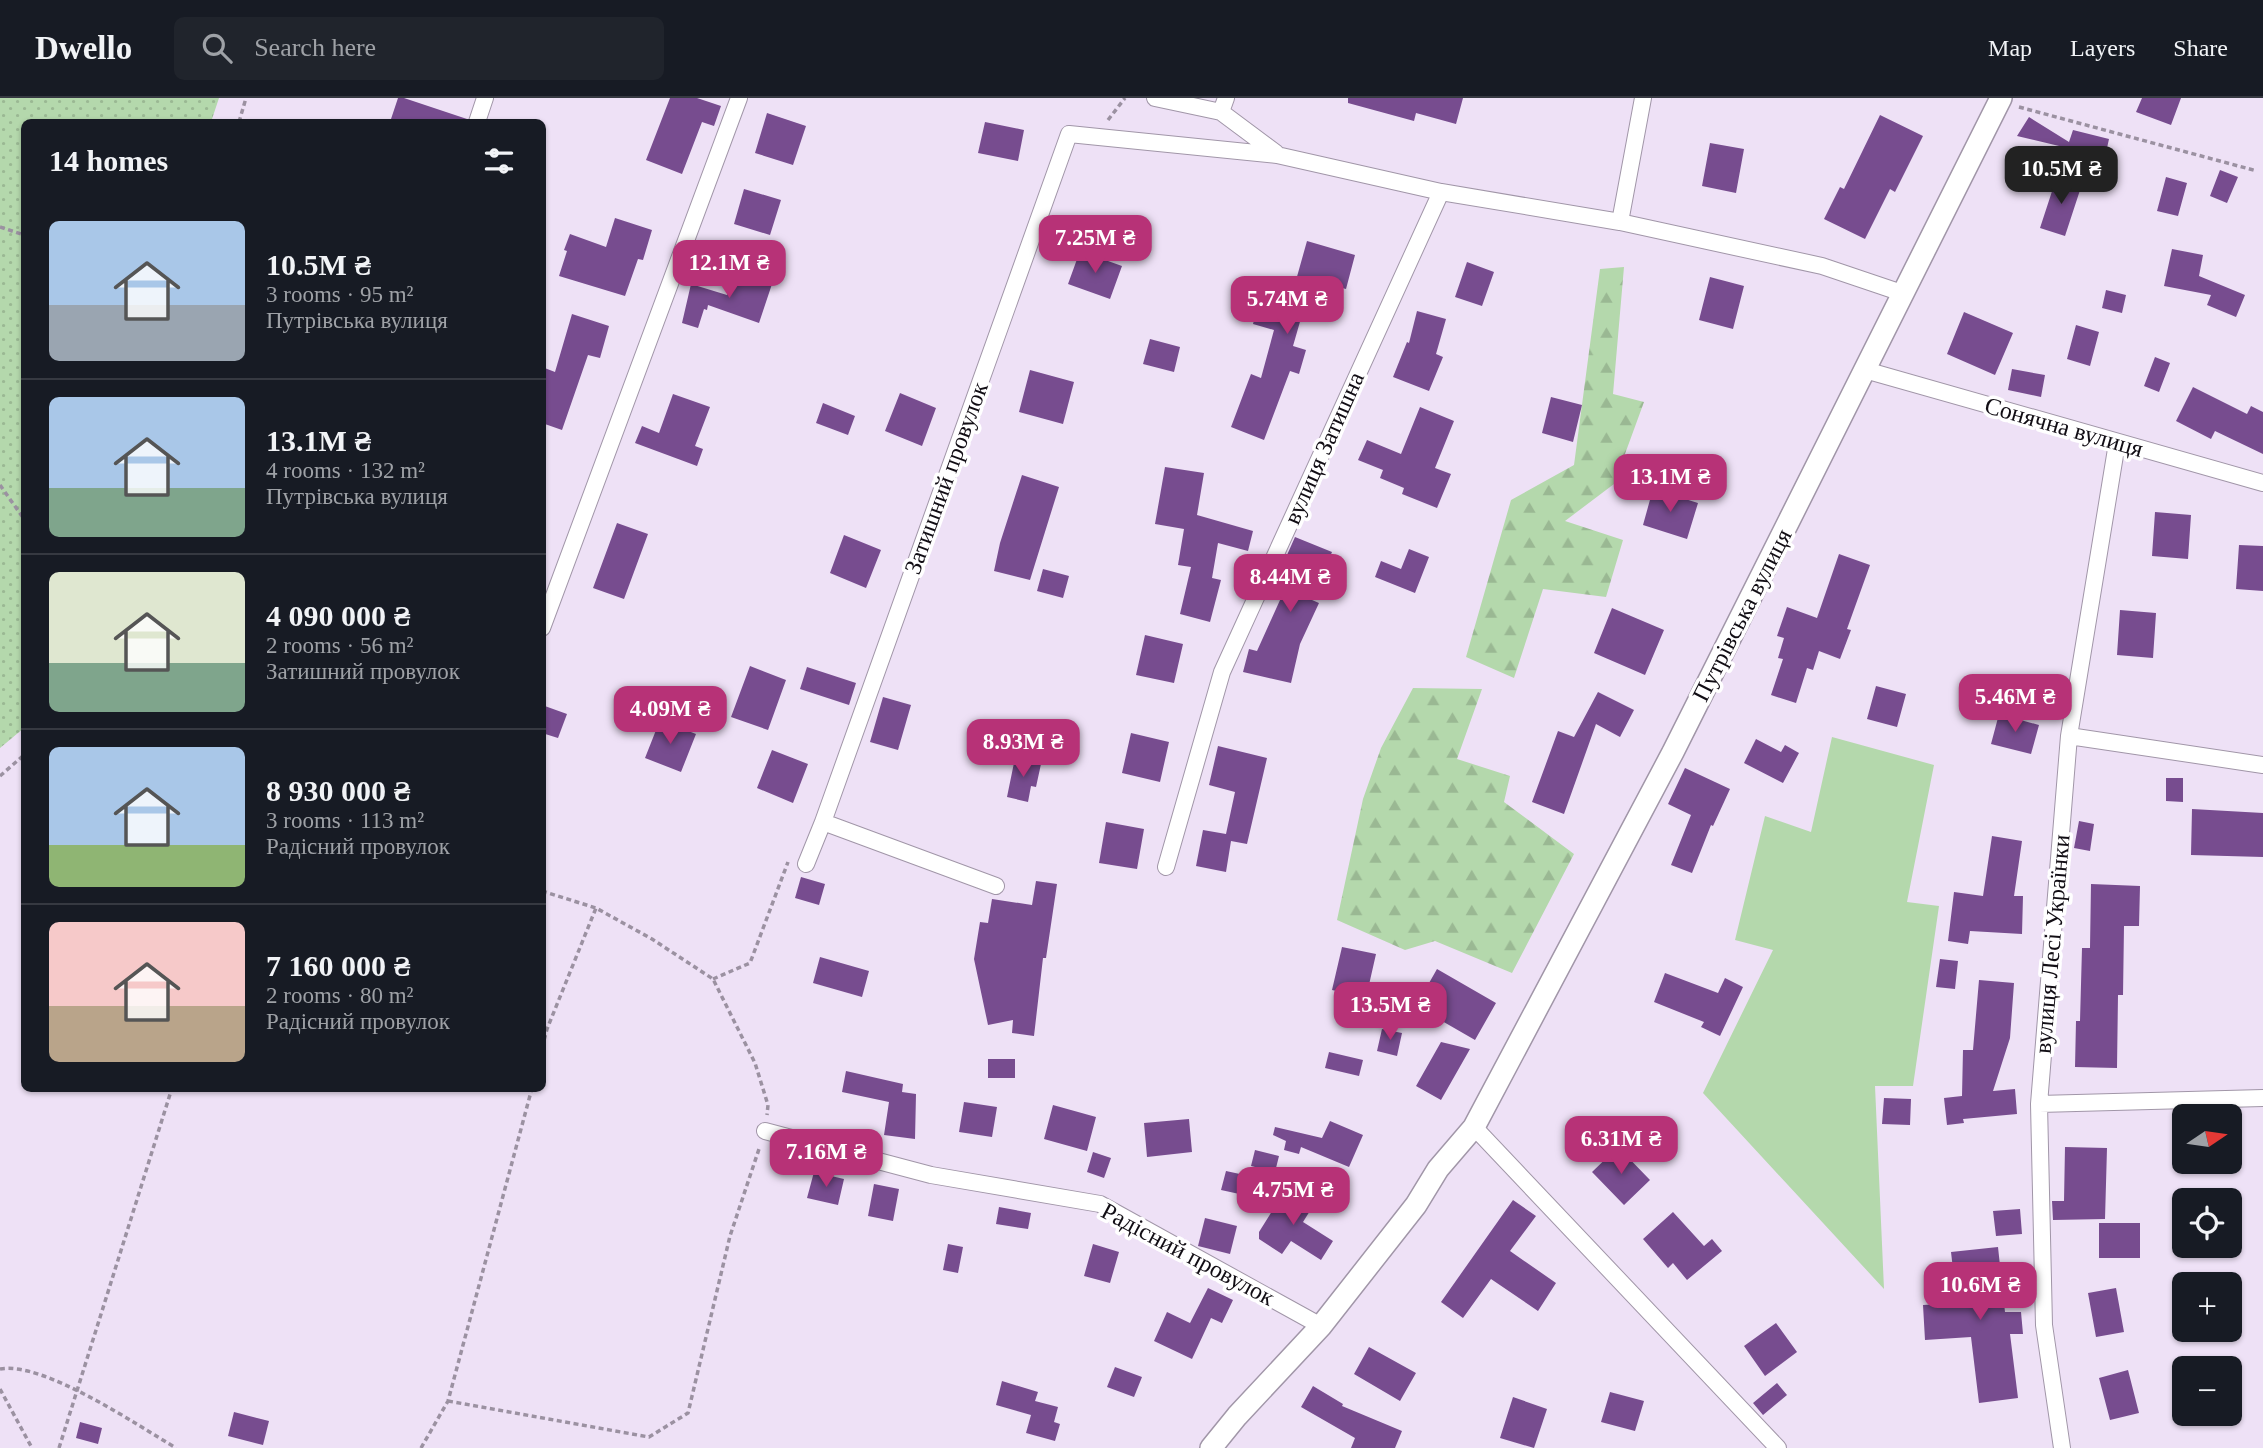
<!DOCTYPE html>
<html lang="en">
<head>
<meta charset="utf-8">
<style>
  body { margin:0; font-family:Georgia,serif; background:#20242c; color:#f1f3f6; height:100vh; display:flex; flex-direction:column; font-size:26px; white-space:nowrap }
  * { box-sizing:border-box; margin:0 }
  p { font-size:23px; color:#9ea1a6 }
  .icon { flex:none; width:38px; height:38px; fill:none; stroke:currentColor; stroke-width:2; stroke-linecap:round; stroke-linejoin:round }
  .map { position:relative; flex:1; overflow:hidden }
  .drawer { position:absolute; left:21px; top:21px; width:525px; height:973px; display:flex; flex-direction:column; background:#171b24; border-radius:10px; box-shadow:0 2px 5px #0004 }
  .drawer>* { flex:none }
  .needle { width:46px; rotate:77deg }
  .controls { position:absolute; left:2172px; top:1006px; display:grid; gap:14px }
  .controls a { display:grid; place-items:center; width:70px; height:70px; border-radius:10px; background:#171b24; box-shadow:0 2px 5px #0004; font-size:35px }
  .price { position:absolute; translate:-50% -60px; padding:0 16px; border-radius:14px; background:#b73277; color:#fff; font-size:23px; line-height:46px; filter:drop-shadow(0 2px 4px #0008) }
  .price::after { content:''; position:absolute; left:50%; top:42px; width:21px; height:16px; margin-left:-10px; background:inherit; clip-path:polygon(0 0,100% 0,50% 100%) }
  .price.current { background:#222; color:#fff }
  ul { padding:0; list-style:none }
  li { display:flex; align-items:center; gap:21px; height:175px; padding:0 28px }
  li+li { border-top:2px solid #363941 }
  li span { display:grid; place-items:center; flex:none; width:196px; height:140px; border-radius:10px; color:#555 }
  li>.icon { margin-inline-start:auto }
  span .icon { width:84px; height:84px; fill:#fffc; stroke-width:1 }
  li b { font-size:30px }
  h2 { display:flex; justify-content:space-between; align-items:center; height:84px; padding:0 28px; font-size:30px }
  header { display:flex; align-items:center; gap:42px; box-sizing:border-box; height:98px; padding:0 35px; background:#171b24; border-bottom:2px solid #363941 }
  header strong { font-size:33px }
  nav { display:flex; gap:38px; margin-inline-start:auto; font-size:24px }
  .search { width:490px; height:63px; background:#20242c; display:flex; align-items:center; gap:18px; box-sizing:border-box; padding:0 24px; border-radius:10px; color:#9ea1a6; font-size:26px }
  .map>svg:first-child { display:block }
</style>
</head>
<body>
<header>
<strong>Dwello</strong>
<div class="search"><svg class="icon" aria-label="search" viewBox="0 0 24 24"><circle cx="10" cy="10" r="6"/><path d="M15 15l6 6"/></svg>Search here</div>
<nav><a>Map</a><a>Layers</a><a>Share</a></nav>
</header>
<div class="map">
<svg width="2263" height="1350" viewBox="0 0 2263 1350">
  <defs>
    <pattern id="grass-dots" width="8" height="8" patternUnits="userSpaceOnUse" patternTransform="scale(1.75)"><rect width="8" height="8" fill="#b4d8ac"/><path d="M2 2h.1M6 6h.1" fill="none" stroke="#9ab893" stroke-width="1.8" stroke-linecap="round"/></pattern>
    <pattern id="forest-firs" width="22" height="20" patternUnits="userSpaceOnUse" patternTransform="scale(1.75)"><rect width="22" height="20" fill="#b4d8ac"/><path d="M5 1l3.5 6h-7zM16 11l3.5 6h-7z" fill="#9ab893"/></pattern>
  </defs>
  <rect width="100%" height="100%" fill="#eee1f6"/>
  <path fill="url(#grass-dots)" d="M0,0H219L211,24H24V630L0,650Z"/>
  <path fill="url(#forest-firs)" d="M1624,169L1613,296L1644,304L1614,386L1565,423L1623,442L1606,499L1543,491L1514,580L1466,559L1511,402L1574,367L1600,171Z
    M1413,590L1482,591L1457,661L1510,678L1504,704L1574,756L1512,875L1435,843L1405,852L1337,822L1363,701L1381,650Z"/>
  <path fill="#b4d8ac" d="M1832,639L1934,667L1907,804L1939,808L1913,988H1875L1884,1191L1703,995L1773,852L1735,842L1765,718L1811,734Z"/>
  <path fill="#774c8f" d="M398,0H404L467,21V24H390Z
    M670,0H697L721,8L714,28L702,24L682,76L646,62Z
    M1348,0H1463L1456,26L1416,15L1414,23L1348,5Z
    M2142,0H2181L2171,27L2136,14Z
    M767,15L806,28L793,67L755,55Z
    M1880,17L1923,38L1895,94L1890,91L1865,141L1824,121L1840,89L1844,91Z
    M2029,19L2069,44L2073,32L2109,41L2105,59L2017,38Z
    M985,24L1024,32L1018,63L978,55Z
    M1710,45L1744,51L1736,95L1702,88Z
    M2220,72L2238,79L2227,105L2210,98Z
    M2057,78L2082,86L2065,138L2040,130Z
    M2166,79L2187,85L2178,118L2157,113Z
    M744,91L781,102L770,137L734,126Z
    M615,120L652,132L643,162L638,161L625,198L559,178L567,153L564,152L570,136L606,149Z
    M1307,143L1355,157L1346,191L1312,182L1293,248L1306,252L1299,276L1290,273L1264,342L1231,329L1251,276L1261,280L1274,232L1253,226L1262,193L1291,200Z
    M2172,151L2203,157L2199,178L2245,197L2236,219L2207,207L2211,197L2164,188Z
    M1080,153L1122,168L1110,201L1068,186Z
    M1467,164L1494,174L1482,208L1455,199Z
    M735,173L772,186L759,225L708,207L707,212L704,211L698,230L682,225L691,186L727,197Z
    M1710,179L1744,188L1733,231L1699,222Z
    M2106,192L2126,197L2122,215L2102,210Z
    M1417,213L1446,221L1436,256L1443,259L1429,293L1393,279L1407,244L1409,245Z
    M1964,214L2013,235L1995,277L1947,256Z
    M572,216L609,228L600,260L588,257L562,332L542,325V269L555,274Z
    M2076,227L2099,234L2090,268L2067,261Z
    M1150,241L1180,249L1174,274L1143,266Z
    M2155,259L2170,265L2159,294L2144,288Z
    M2012,271L2045,277L2041,299L2008,292Z
    M1030,272L1074,284L1063,326L1019,314Z
    M2193,289L2247,316L2251,308L2263,314V356L2215,333L2211,341L2176,323Z
    M900,295L936,310L922,348L885,333Z
    M673,296L710,309L695,348L703,351L697,368L635,345L642,328L659,335Z
    M1551,299L1582,307L1573,344L1542,335Z
    M823,305L855,318L848,337L816,325Z
    M1420,309L1454,323L1435,370L1451,376L1437,410L1402,396L1404,390L1380,380L1383,372L1358,362L1367,342L1401,356Z
    M1165,369L1204,375L1197,417L1253,433L1248,453L1218,445L1212,480L1221,482L1210,524L1180,516L1191,469L1178,467L1184,431L1155,426Z
    M1022,377L1059,389L1030,482L994,473L1000,445Z
    M1653,391L1698,405L1687,441L1643,427Z
    M2155,414L2191,417L2188,461L2152,458Z
    M617,425L648,436L624,501L593,490Z
    M844,437L881,452L866,490L830,475Z
    M1295,439L1332,454L1312,502L1319,505L1300,546L1291,585L1243,574L1249,551L1257,553L1294,471L1283,466Z
    M2239,447L2263,448V493L2236,491Z
    M1409,451L1429,459L1415,495L1375,479L1381,463L1401,471Z
    M1839,456L1870,467L1847,531L1851,532L1840,561L1819,553L1813,572L1807,570L1796,605L1771,597L1783,561L1778,560L1784,540L1777,538L1787,509L1817,520Z
    M1043,471L1069,478L1063,500L1037,493Z
    M1612,510L1664,532L1645,577L1594,555Z
    M2120,512L2156,515L2153,560L2117,557Z
    M1145,537L1183,546L1174,585L1136,577Z
    M750,568L786,582L768,632L731,619Z
    M807,569L856,585L849,607L800,591Z
    M1876,588L1906,596L1897,629L1867,621Z
    M1598,594L1634,612L1620,639L1596,626L1564,716L1532,704L1558,633L1574,639Z
    M883,599L911,607L898,652L870,644Z
    M542,607L567,616L558,640L542,635Z
    M1999,616L2039,627L2031,656L1991,646Z
    M660,622L696,636L681,674L645,660Z
    M1131,635L1169,644L1160,684L1122,675Z
    M1756,641L1781,654L1785,647L1799,655L1783,685L1744,665Z
    M1218,648L1267,660L1247,746L1231,743L1226,774L1196,768L1203,732L1226,736L1235,694L1209,687Z
    M772,652L808,666L793,705L757,690Z
    M1015,660L1041,666L1036,689L1031,688L1028,704L1007,699Z
    M1685,670L1730,691L1713,728L1711,727L1692,775L1671,767L1691,717L1668,706Z
    M2166,680H2183V704L2166,703Z
    M2192,711L2263,715V759L2191,757Z
    M2079,723L2094,726L2090,753L2074,750Z
    M1106,724L1144,731L1137,771L1099,765Z
    M1992,738L2022,743L2014,798H2023L2022,836L1970,833L1968,846L1948,843L1954,794L1983,798Z
    M801,779L825,786L819,807L795,800Z
    M1036,783L1057,786L1046,860H1043L1034,938L1012,935L1013,922L988,927L974,861L980,824L988,825L992,801L1032,807Z
    M2091,786L2140,788L2139,828H2124L2123,897H2118L2117,970L2075,969L2076,923H2080L2082,850H2090Z
    M1342,849L1376,856L1366,900L1332,892Z
    M820,859L869,873L862,899L813,885Z
    M1940,861L1958,863L1955,891L1936,889Z
    M1437,871L1496,905L1475,942L1416,908Z
    M1665,875L1718,895L1725,880L1743,889L1720,938L1701,929L1704,924L1654,904Z
    M1979,882L2014,885L2010,940L1993,993L2015,991L2017,1016L1963,1021L1964,1025L1947,1027L1944,1000L1962,998L1963,952H1973Z
    M1382,931L1402,935L1397,958L1377,953Z
    M1441,944L1470,951L1441,1002L1416,988Z
    M1329,954L1363,962L1359,978L1325,970Z
    M988,961H1015V980H988Z
    M846,973L903,986L902,994L916,996L915,1041L884,1037L889,1004L842,994Z
    M1884,1000L1911,1001L1910,1027L1882,1026Z
    M964,1004L997,1009L992,1039L959,1034Z
    M1053,1007L1096,1019L1087,1053L1044,1041Z
    M1189,1021L1192,1054L1147,1059L1144,1025Z
    M1330,1023L1363,1037L1349,1069L1301,1049L1299,1056L1284,1052L1286,1043L1273,1037L1275,1029L1322,1040Z
    M1618,1049L1650,1082L1624,1107L1592,1074Z
    M2065,1049L2107,1050L2105,1121L2053,1122L2052,1103H2064Z
    M1255,1052L1279,1058L1275,1074L1251,1068Z
    M1093,1054L1111,1060L1104,1080L1087,1074Z
    M1226,1073L1249,1078L1244,1097L1221,1092Z
    M814,1074L844,1081L838,1107L807,1100Z
    M874,1086L899,1091L893,1123L868,1118Z
    M1286,1091L1313,1108L1303,1124L1333,1143L1321,1162L1291,1143L1282,1156L1259,1141V1134Z
    M1513,1102L1536,1118L1510,1153L1556,1185L1538,1213L1491,1181L1463,1220L1441,1204Z
    M999,1109L1031,1115L1028,1131L996,1126Z
    M2020,1111L2022,1136L1996,1138L1993,1113Z
    M1673,1114L1704,1148L1712,1141L1722,1153L1687,1182L1673,1165L1668,1170L1643,1141Z
    M1205,1120L1237,1128L1230,1156L1198,1148Z
    M2099,1125H2140V1160H2099Z
    M948,1146L963,1149L958,1175L943,1172Z
    M1093,1146L1119,1154L1110,1185L1084,1178Z
    M1998,1149L2005,1214H2021L2023,1236H2010L2018,1300L1979,1305L1971,1239L1925,1242L1923,1207L1957,1205L1951,1154Z
    M1208,1190L1233,1202L1222,1225L1211,1220L1192,1261L1154,1243L1167,1214L1190,1225Z
    M2116,1190L2124,1234L2096,1239L2088,1195Z
    M1776,1225L1797,1254L1765,1278L1744,1248Z
    M1369,1249L1416,1275L1400,1303L1354,1276Z
    M1115,1269L1142,1279L1134,1299L1107,1289Z
    M2128,1272L2139,1315L2110,1322L2099,1280Z
    M1002,1283L1038,1294L1035,1303L1058,1309L1054,1324L1060,1326L1055,1343L1026,1335L1031,1317L996,1307Z
    M1777,1285L1787,1297L1763,1317L1753,1305Z
    M1313,1288L1343,1306L1342,1308L1402,1333L1395,1350H1351L1355,1340L1301,1309Z
    M1610,1294L1644,1303L1635,1333L1601,1324Z
    M1513,1299L1547,1311L1534,1350L1500,1340Z
    M234,1314L269,1323L263,1347L228,1338Z
    M80,1324L102,1330L98,1346L76,1340Z"/>
  <g fill="none" stroke-linecap="round" stroke-linejoin="round">
    <g stroke="#a196a8" stroke-width="18">
      <path id="street" d="M1155,0L1221,14
        M1226,0L1221,14L1276,55
        M477,24L485,0
        M1620,124L1643,0
        M1865,272L2263,385
        M542,530L739,0
        M2069,638L2263,667
        M823,724L1069,36L1277,57L1441,94L1620,124L1822,168L1902,195
        M806,766L823,724L996,788
        M1166,769L1222,574L1441,94
        M2039,1006L2263,1000
        M1474,1029L1778,1350
        M765,1033L931,1077L1100,1106L1321,1228
        M2062,1350L2044,1227L2039,1006L2069,638L2117,345"/>
    </g>
    <g stroke="#a196a8" stroke-width="24">
      <path id="secondary" d="M1211,1350L1237,1318L1321,1228L1416,1107L1438,1071L1474,1029L1673,654L2001,0"/>
    </g>
    <path stroke="#9b91a1" stroke-width="3.5" stroke-dasharray="5 3.5" stroke-linecap="butt" d="M2019,9L2257,73
      M1108,22L1125,0
      M239,24L246,0
      M0,129L24,137
      M0,387L24,421
      M0,678L24,657
      M542,793L596,810L652,841L713,881L755,965L768,1007L767,1017
      M713,881L750,865L788,764
      M542,950L547,931L596,810
      M0,1271C43,1263 137,1327 176,1350
      M0,1291L32,1350
      M448,1303L649,1339L688,1315L730,1138L760,1048
      M59,1350L172,990
      M421,1350L448,1303L532,990"/>
    <use href="#street" stroke="#fff" stroke-width="16"/>
    <use href="#secondary" stroke="#fff" stroke-width="21"/>
  </g>
  <g text-anchor="middle" stroke-width="7" stroke-linejoin="round" paint-order="stroke">
    <g font-size="24" fill="#110d14" stroke="#fff">
      <text transform="translate(2064 329) rotate(16)" y="8">Сонячна вулиця</text>
      <text transform="translate(1324 350) rotate(-66)" y="8">вулиця Затишна</text>
      <text transform="translate(946 380) rotate(-70)" y="8">Затишний провулок</text>
      <text transform="translate(1742 517) rotate(-63)" y="8">Путрівська вулиця</text>
      <text transform="translate(2052 846) rotate(-85)" y="8">вулиця Лесі Українки</text>
      <text transform="translate(1188 1156) rotate(28)" y="8">Радісний провулок</text>
    </g>
  </g>
</svg>
<div class="controls">
<a><svg class="needle" viewBox="-14 -14 28 28"><path d="M0-13l5 13h-10z" fill="#e53935"/><path d="M0 13l5-13h-10z" fill="#9ea1a6"/></svg></a>
<a><svg class="icon" aria-label="locate" viewBox="0 0 24 24"><circle cx="12" cy="12" r="6"/><path d="M12 2v4M12 18v4M2 12h4M18 12h4"/></svg></a>
<a>+</a>
<a>−</a>
</div>
<b class="price current" style="left:2061px;top:108px">10.5M ₴</b>
<b class="price" style="left:1095px;top:177px">7.25M ₴</b>
<b class="price" style="left:729px;top:202px">12.1M ₴</b>
<b class="price" style="left:1287px;top:238px">5.74M ₴</b>
<b class="price" style="left:1670px;top:416px">13.1M ₴</b>
<b class="price" style="left:1290px;top:516px">8.44M ₴</b>
<b class="price" style="left:2015px;top:636px">5.46M ₴</b>
<b class="price" style="left:670px;top:648px">4.09M ₴</b>
<b class="price" style="left:1023px;top:681px">8.93M ₴</b>
<b class="price" style="left:1390px;top:944px">13.5M ₴</b>
<b class="price" style="left:1621px;top:1078px">6.31M ₴</b>
<b class="price" style="left:826px;top:1091px">7.16M ₴</b>
<b class="price" style="left:1293px;top:1129px">4.75M ₴</b>
<b class="price" style="left:1980px;top:1224px">10.6M ₴</b>
<section class="drawer">
<h2>14 homes<svg class="icon" aria-label="filters" viewBox="0 0 24 24"><path d="M4 7h16M4 17h16"/><circle cx="9" cy="7" r="2"/><circle cx="15" cy="17" r="2"/></svg></h2>
<ul>
<li><span style="background:linear-gradient(#a9c7e8 60%,#9aa5b1 0)"><svg class="icon" aria-label="home" viewBox="0 0 24 24"><path d="M3 11l9-7 9 7M6 9v11h12V9"/></svg></span><div><b>10.5M ₴</b><p>3 rooms · 95 m²</p><p>Путрівська вулиця</p></div></li>
<li><span style="background:linear-gradient(#a9c7e8 65%,#7fa58c 0)"><svg class="icon" aria-label="home" viewBox="0 0 24 24"><path d="M3 11l9-7 9 7M6 9v11h12V9"/></svg></span><div><b>13.1M ₴</b><p>4 rooms · 132 m²</p><p>Путрівська вулиця</p></div></li>
<li><span style="background:linear-gradient(#dfe7d0 65%,#7fa58c 0)"><svg class="icon" aria-label="home" viewBox="0 0 24 24"><path d="M3 11l9-7 9 7M6 9v11h12V9"/></svg></span><div><b>4 090 000 ₴</b><p>2 rooms · 56 m²</p><p>Затишний провулок</p></div></li>
<li><span style="background:linear-gradient(#a9c7e8 70%,#8fb573 0)"><svg class="icon" aria-label="home" viewBox="0 0 24 24"><path d="M3 11l9-7 9 7M6 9v11h12V9"/></svg></span><div><b>8 930 000 ₴</b><p>3 rooms · 113 m²</p><p>Радісний провулок</p></div></li>
<li><span style="background:linear-gradient(#f6c9c9 60%,#b9a48a 0)"><svg class="icon" aria-label="home" viewBox="0 0 24 24"><path d="M3 11l9-7 9 7M6 9v11h12V9"/></svg></span><div><b>7 160 000 ₴</b><p>2 rooms · 80 m²</p><p>Радісний провулок</p></div></li>
</ul>
</section>
</div>
</body>
</html>
